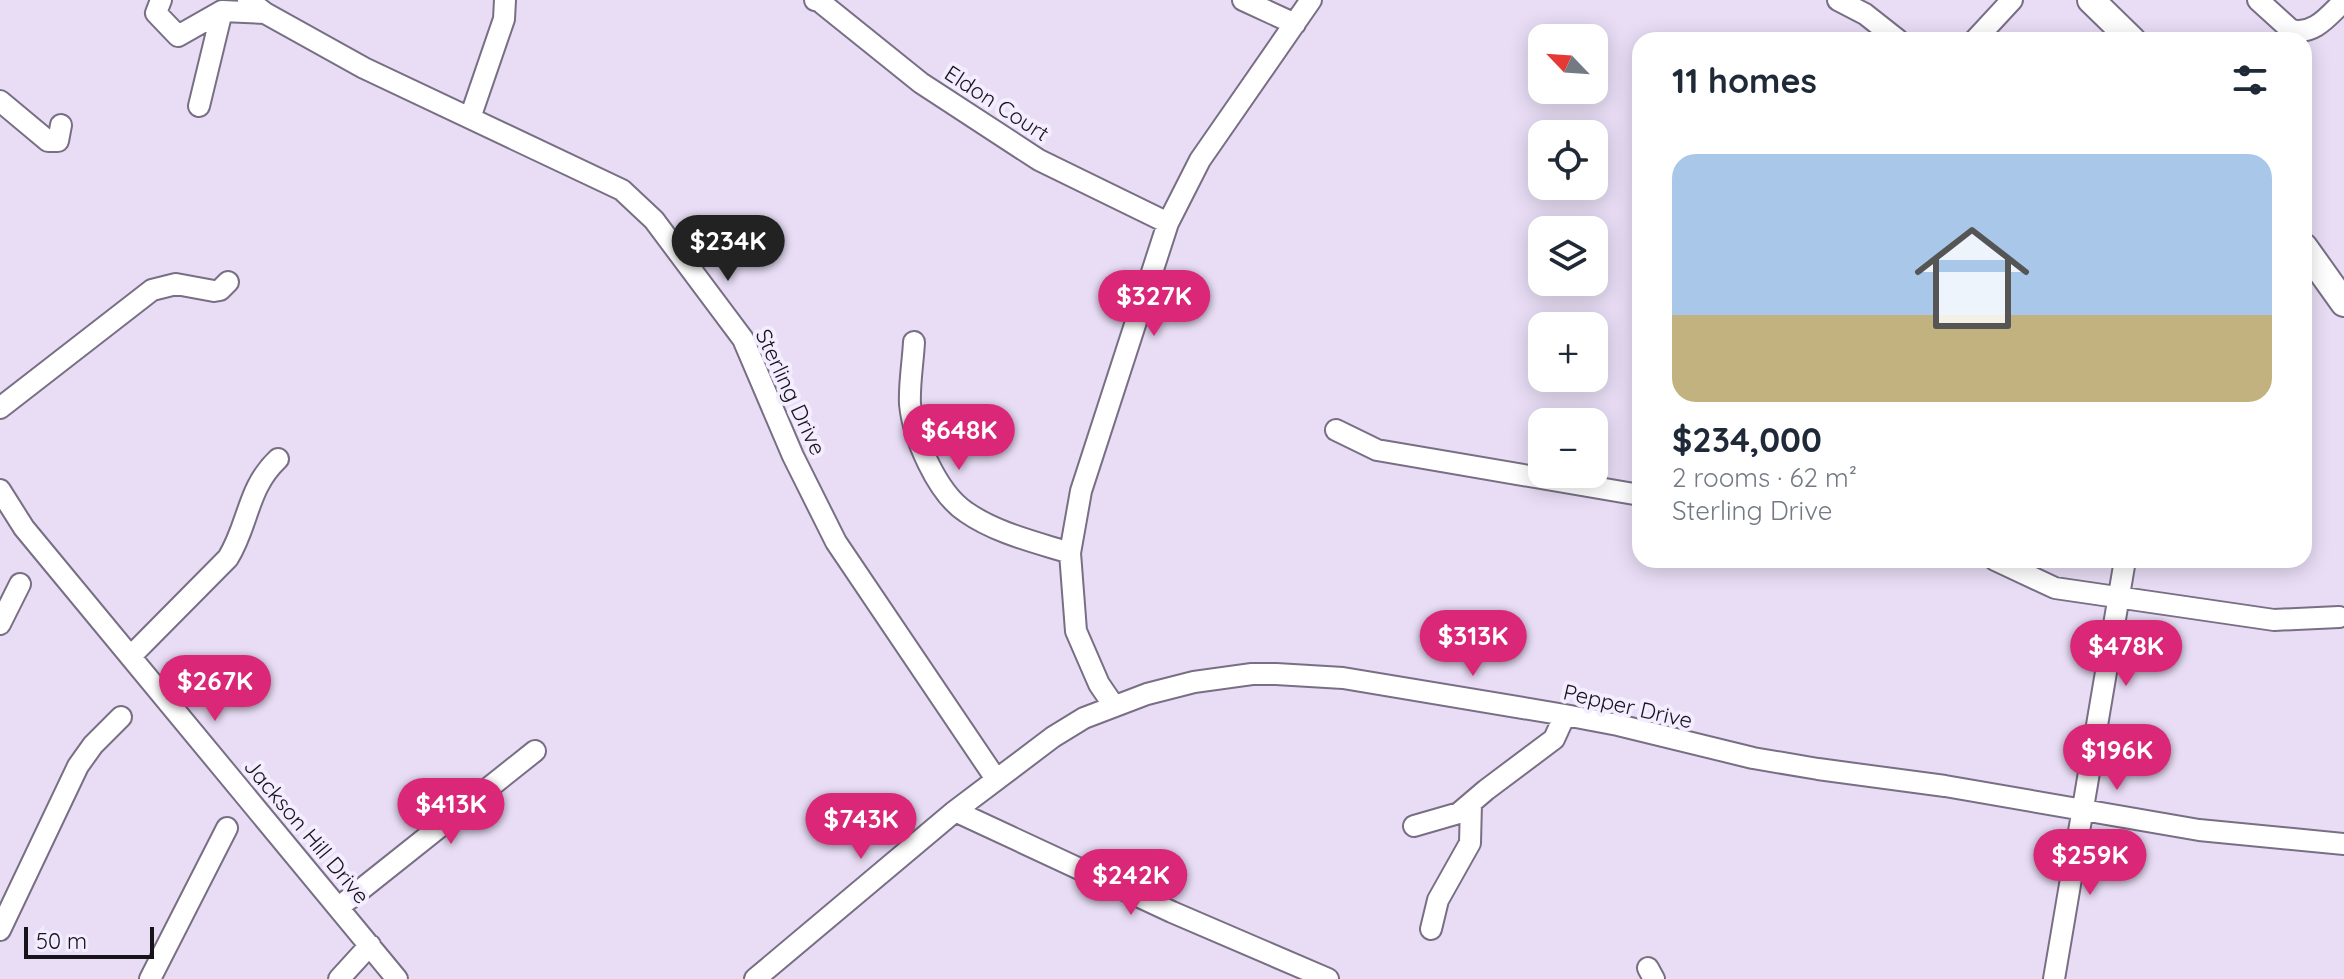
<!DOCTYPE html>
<html lang="en">
<head>
<meta charset="utf-8">
<style>
  body { margin:0; font-family:Quicksand,sans-serif; background:#f2f2f3; color:#1f2937; height:100vh; display:flex; flex-direction:column; font-size:30px; white-space:nowrap }
  * { box-sizing:border-box; margin:0 }
  p { font-size:26px; color:#747a83 }
  .icon { flex:none; width:44px; height:44px; fill:none; stroke:currentColor; stroke-width:2; stroke-linecap:round; stroke-linejoin:round }
  .map { position:relative; flex:1; overflow:hidden }
  .drawer { position:absolute; left:1632px; top:32px; width:680px; height:536px; display:flex; flex-direction:column; background:#fff; border-radius:24px; box-shadow:0 4px 20px #0003 }
  .drawer>* { flex:none }
  .needle { width:52px; rotate:295deg }
  .fabs { position:absolute; left:1528px; top:24px; display:grid; gap:16px }
  .fabs a { display:grid; place-items:center; width:80px; height:80px; border-radius:16px; background:#fff; box-shadow:0 4px 20px #0003; font-size:40px }
  .scale { position:absolute; left:24px; bottom:20px; width:130px; box-sizing:border-box; padding-left:8px; border:4px solid #16131b; border-top:0; font-size:22px; line-height:28px; white-space:nowrap; color:#16131b; -webkit-text-stroke:6px #f4ecff; paint-order:stroke }
  .price { position:absolute; translate:-50% -68px; padding:0 18px; border-radius:28px; background:#db2777; color:#fff; font-size:26px; line-height:52px; filter:drop-shadow(0 2px 4px #0008) }
  .price::after { content:''; position:absolute; left:50%; top:48px; width:24px; height:18px; margin-left:-12px; background:inherit; clip-path:polygon(0 0,100% 0,50% 100%) }
  .price.on { background:#222; color:#fff }
  ul { padding:0; list-style:none }
  li { display:grid; align-content:center; gap:16px; height:424px; padding:0 40px }
  li span { display:grid; place-items:center; height:248px; border-radius:24px; color:#555 }
  li>.icon { margin-inline-start:auto }
  span .icon { width:144px; height:144px; fill:#fffc; stroke-width:1 }
  li b { font-size:34px }
  h2 { display:flex; justify-content:space-between; align-items:center; height:96px; padding:0 40px; font-size:34px }
  .map>svg:first-child { display:block }
</style>
</head>
<body>
<div class="map">
<svg width="2344" height="979" viewBox="0 0 2344 979">
  <rect width="100%" height="100%" fill="#e8ddf5"/>
  <g fill="none" stroke-linecap="round" stroke-linejoin="round">
    <g stroke="#786f84" stroke-width="24">
      <path id="minor" d="M161,0L156,13L178,36L222,11
        M248,0L265,13L364,68L622,190L654,220L743,339L793,456L836,542L996,779
        M815,0L819,1L921,83L1039,160L1168,223
        M1243,0L1295,24
        M1838,0L1865,14L1898,40
        M2258,0L2291,30C2314,36 2329,15 2344,1
        M1975,40L2012,0
        M0,101L48,141H58L61,125
        M199,106L222,11L265,13
        M470,118L504,19L505,0
        M914,342C913,362 909,384 910,404C913,437 937,493 966,512C996,533 1035,542 1070,553
        M0,408L152,290L176,284L214,291L220,290L228,282
        M1336,430L1377,450L1640,495
        M0,490L24,528L397,979
        M1995,560L2055,588L2274,620L2339,617
        M0,624L20,584
        M131,656L228,558C249,524 247,488 278,459
        M1114,706L1099,684L1076,631L1070,553L1081,491L1168,223L1200,160L1311,0
        M955,811L1172,912L1328,979
        M1414,826L1459,813L1486,790L1554,739L1565,715
        M339,907L535,751
        M1431,929L1438,900L1470,843L1471,803
        M0,930L78,766L93,745L121,717
        M1648,968L1654,979
        M150,979L227,828
        M339,979L370,945
        M755,979L955,811L1053,737L1084,718L1147,694L1194,682L1252,674H1276L1343,678L1565,715L1618,725L1753,758L1818,769L1945,786L2199,830L2344,844
        M2054,979L2125,560"/>
    </g>
    <g stroke="#786f84" stroke-width="30">
      <path id="major" d="M2091,0L2132,40
        M2304,247L2344,303"/>
    </g>
    <use href="#minor" stroke="#fff" stroke-width="20"/>
    <use href="#major" stroke="#fff" stroke-width="26"/>
  </g>
  <g text-anchor="middle" stroke-width="8" stroke-linejoin="round" paint-order="stroke">
    <g font-size="22" fill="#16131b" stroke="#f4ecff">
      <text transform="translate(997 103) rotate(33)" y="8">Eldon Court</text>
      <text transform="translate(791 392) rotate(65)" y="8">Sterling Drive</text>
      <text transform="translate(1628 706) rotate(13)" y="8">Pepper Drive</text>
      <text transform="translate(307 831) rotate(50)" y="8">Jackson Hill Drive</text>
    </g>
  </g>
</svg>
<div class="fabs">
<a><svg class="needle" viewBox="-14 -14 28 28"><path d="M0-13l5 13h-10z" fill="#e53935"/><path d="M0 13l5-13h-10z" fill="#747a83"/></svg></a>
<a><svg class="icon" aria-label="locate" viewBox="0 0 24 24"><circle cx="12" cy="12" r="6"/><path d="M12 2v4M12 18v4M2 12h4M18 12h4"/></svg></a>
<a><svg class="icon" aria-label="layers" viewBox="0 0 24 24"><path d="M12 4l9 5-9 5-9-5zM3 14l9 5 9-5"/></svg></a>
<a>+</a>
<a>−</a>
</div>
<div class="scale">50 m</div>
<b class="price on" style="left:728px;top:283px">$234K</b>
<b class="price" style="left:1154px;top:338px">$327K</b>
<b class="price" style="left:959px;top:472px">$648K</b>
<b class="price" style="left:1473px;top:678px">$313K</b>
<b class="price" style="left:2126px;top:688px">$478K</b>
<b class="price" style="left:215px;top:723px">$267K</b>
<b class="price" style="left:2117px;top:792px">$196K</b>
<b class="price" style="left:451px;top:846px">$413K</b>
<b class="price" style="left:861px;top:861px">$743K</b>
<b class="price" style="left:2090px;top:897px">$259K</b>
<b class="price" style="left:1131px;top:917px">$242K</b>
<section class="drawer">
<h2>11 homes<svg class="icon" aria-label="filters" viewBox="0 0 24 24"><path d="M4 7h16M4 17h16"/><circle cx="9" cy="7" r="2"/><circle cx="15" cy="17" r="2"/></svg></h2>
<ul>
<li><span style="background:linear-gradient(#a9c7e8 65%,#c2b280 0)"><svg class="icon" aria-label="home" viewBox="0 0 24 24"><path d="M3 11l9-7 9 7M6 9v11h12V9"/></svg></span><div><b>$234,000</b><p>2 rooms · 62 m²</p><p>Sterling Drive</p></div></li>
</ul>
</section>
</div>
</body>
</html>
